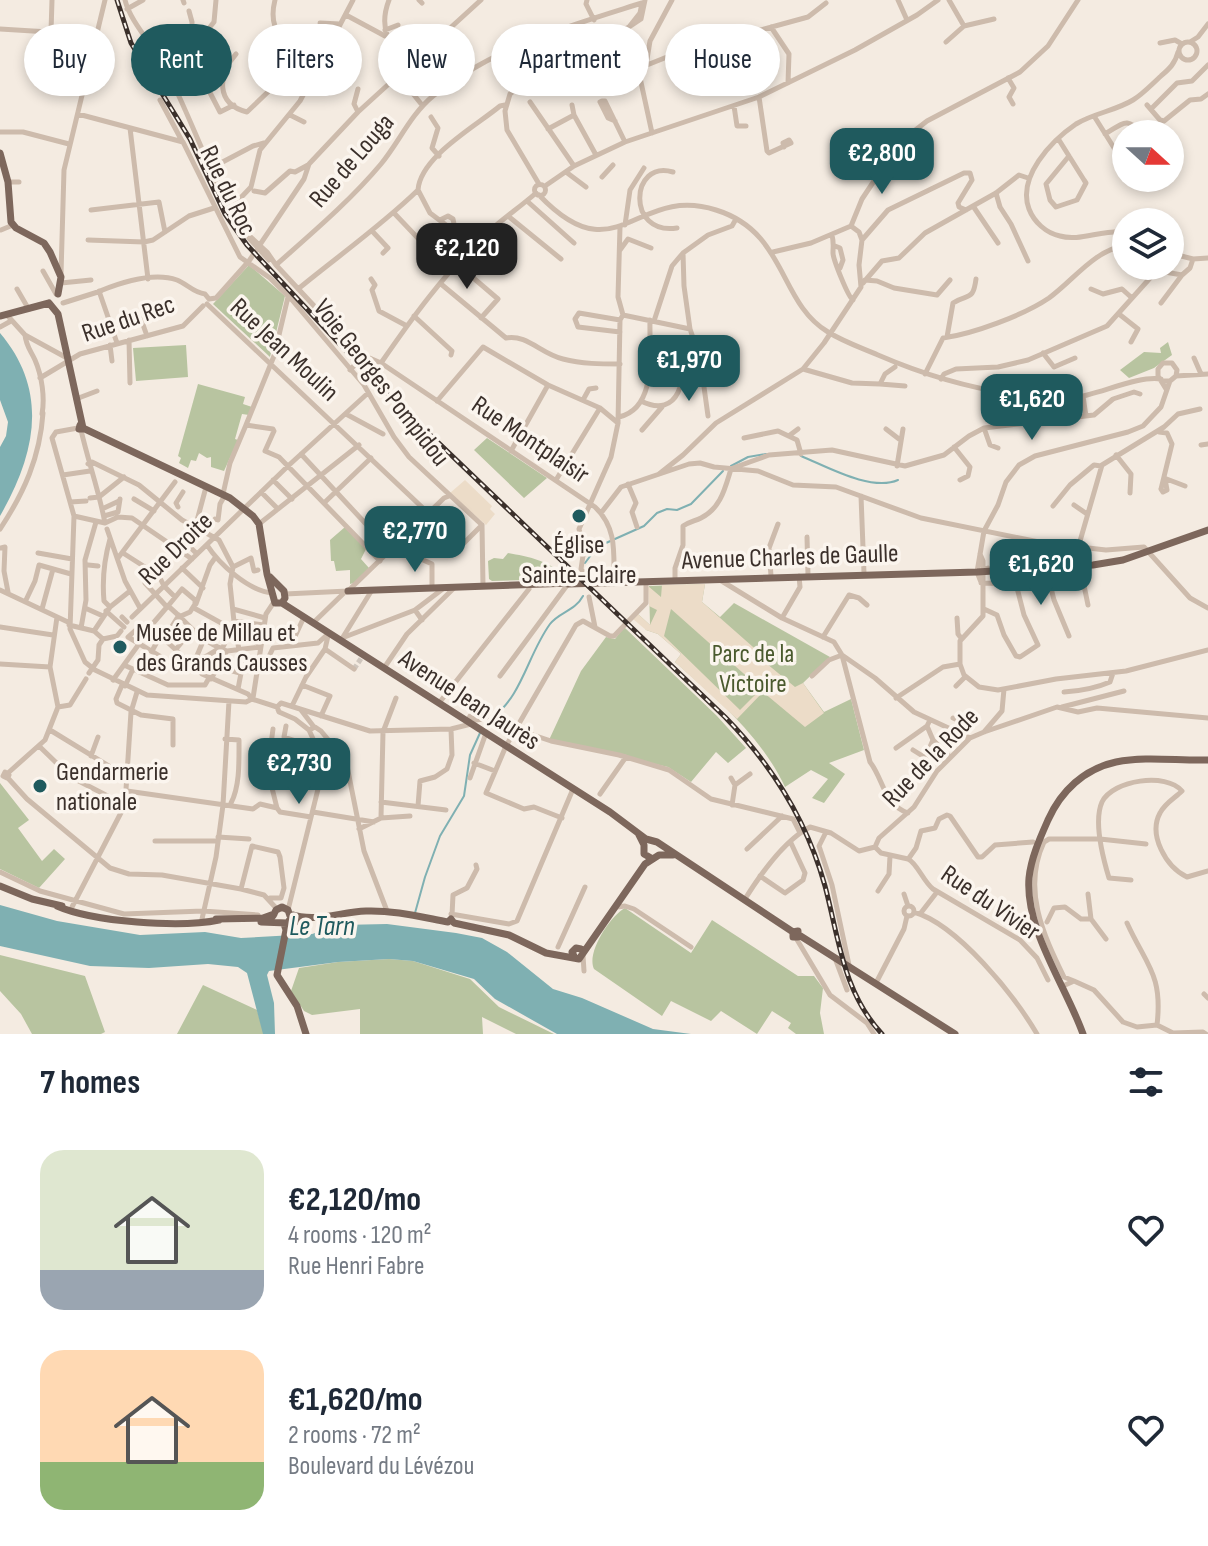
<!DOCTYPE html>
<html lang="en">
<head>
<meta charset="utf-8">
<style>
  body { margin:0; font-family:"Sofia Sans Condensed",sans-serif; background:#f6f6f7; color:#1f2937; height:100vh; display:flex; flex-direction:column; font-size:30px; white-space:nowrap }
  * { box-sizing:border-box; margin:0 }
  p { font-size:26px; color:#747a83 }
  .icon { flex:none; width:44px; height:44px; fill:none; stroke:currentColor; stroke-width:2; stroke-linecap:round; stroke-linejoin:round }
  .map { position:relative; height:1034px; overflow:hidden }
  .details { display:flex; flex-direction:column; background:#fff; flex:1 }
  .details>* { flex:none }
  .guide { position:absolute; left:24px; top:24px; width:800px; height:72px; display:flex; gap:16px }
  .needle { width:52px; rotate:111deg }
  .controls { position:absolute; left:1112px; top:120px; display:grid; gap:16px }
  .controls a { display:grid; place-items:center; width:72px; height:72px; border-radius:50%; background:#fff; box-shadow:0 4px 12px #0003; font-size:40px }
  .price { position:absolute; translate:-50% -68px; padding:0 18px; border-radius:16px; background:#1f5a5e; color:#fff; font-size:26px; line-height:52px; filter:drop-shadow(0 2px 4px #0008) }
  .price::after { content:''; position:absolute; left:50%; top:48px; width:24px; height:18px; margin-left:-12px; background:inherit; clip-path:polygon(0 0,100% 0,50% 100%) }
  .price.selected { background:#222; color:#fff }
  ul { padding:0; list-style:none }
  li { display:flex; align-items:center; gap:24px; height:200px; padding:0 40px }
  li span { display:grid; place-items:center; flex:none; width:224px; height:160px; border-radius:24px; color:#555 }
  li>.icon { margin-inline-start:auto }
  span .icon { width:96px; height:96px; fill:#fffc; stroke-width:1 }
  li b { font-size:34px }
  h2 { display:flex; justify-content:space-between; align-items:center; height:96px; padding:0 40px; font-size:34px }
  .tag { padding:0 28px; border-radius:36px; background:#fff; box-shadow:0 4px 12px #0003; font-size:28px; line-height:72px }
  .tag.selected { background:#1f5a5e; color:#fff }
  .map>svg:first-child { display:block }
</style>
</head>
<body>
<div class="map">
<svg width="1208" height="1034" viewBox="0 0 1208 1034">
  <rect width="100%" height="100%" fill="#f4ebe1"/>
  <path fill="#b8c4a0" d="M249,265L285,296L270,357L213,304Z
    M1168,342L1172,355L1154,368L1129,378L1120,370L1144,352L1161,353L1160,348Z
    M186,345L188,377L136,381L133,348Z
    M198,384L245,397L243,404L252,407L249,415L242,414L235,439L238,440L224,471L211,467V457L207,458L199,453L196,461L191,460L188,468L179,463L181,458L178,456Z
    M487,438L547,478L524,498L474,450Z
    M345,527L366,549L361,559L369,568L354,583L350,584V570L336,571L334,561H331L330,540Z
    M508,553C530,557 540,559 560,571L562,579L492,581L489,579L488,561L494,558L503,559Z
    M705,584L702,602L720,617L734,603L830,657L803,683L824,712L851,699L864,750L829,763L845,774L824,803L812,798L828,779L811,770L785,787C761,736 717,699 675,662L681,654L658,634L646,630L638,614L650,625L649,586Z
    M624,627L717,716L746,748L728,763L716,752L691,782L668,767L549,740L581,671L606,637L615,639Z
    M0,783L29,820L18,828L42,861L54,849L65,859L39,888L0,869Z
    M625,908L691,953L712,920L798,976H814L823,988L820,1013L824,1034H796L788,1028L791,1023L772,1011L757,1034L721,1011L711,1021L671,1001L662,1016L594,969C586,953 610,916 625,908Z
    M0,955L85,976L105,1032L101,1034H32L21,1014L0,991Z
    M389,959L413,961L470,979L499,1007L554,1034H516L482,1017L483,1034H360V1009L312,1015L304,1011L291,991L299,968L338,962Z
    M203,985L257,1010L264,1034H177Z"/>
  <path fill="#ecdcc8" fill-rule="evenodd" d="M465,480L492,506L490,509L495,514L486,525L450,493Z
    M705,584L702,602L761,654L760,658L795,687L803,683L824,713L805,727L763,692L737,719L675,662L681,654L658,634L646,630L633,619L638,614L650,625L657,610L649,606L648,586L661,597L662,585ZM671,609L761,689L740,710L664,636Z"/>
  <path fill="#7fb0b2" d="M0,333C50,392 35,455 0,516V447L6,436L8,422L0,400Z
    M0,905L57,921L140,935L205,932L241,938L312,934L341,925L387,924L456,933L482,938L507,952L553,989L582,998L653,1029L691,1034H557L495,999L474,979L413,961L389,959L338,962L269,971L267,975L274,1003L275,1034H263L247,973L238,967L208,964L149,968L90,966L0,946Z"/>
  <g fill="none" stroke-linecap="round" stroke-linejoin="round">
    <path stroke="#7fb0b2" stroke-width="2" d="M801,456C826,466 871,492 898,480
      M731,466L748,457L766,454
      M585,563L597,547L644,526L657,513L667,509L677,510L691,504L723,471
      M491,719C523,695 527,656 550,624C559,612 575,611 583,596
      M415,913L425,877L440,836L464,796L470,755L480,733"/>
    <path stroke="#cfc6bd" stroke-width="5" stroke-dasharray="5 2.5" stroke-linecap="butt" d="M354,669L362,657"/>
    <path stroke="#cdbbac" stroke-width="5" d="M125,0C130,22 155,47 166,69C193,122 211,179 243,230
      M183,0L184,3
      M275,0C265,39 294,45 321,59
      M389,0C378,28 389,45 408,66
      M419,0L422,3
      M587,0L586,4L594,20
      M898,0L907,20
      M949,0L964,26L994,19
      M642,3L640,13L629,27L641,19L645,0
      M127,9L143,0
      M189,11L192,22V48
      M346,15L385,36
      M320,23L340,24
      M771,27L789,54L788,83
      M0,29L98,35
      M385,30L398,25
      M51,32L52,0
      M1179 51a9 9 0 1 1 18 0a9 9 0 1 1-18 0Z
      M946,42L964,26
      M1190,42L1198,37L1208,24
      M1160,43L1175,40L1182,44
      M327,49L347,58
      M190,51L211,62
      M236,54C218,74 215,104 247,112L272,88L295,48
      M646,65L650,41L672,0
      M398,75L422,105
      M1008,78L1014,88L1009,97L1013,104
      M173,83L181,63L214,22L216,0
      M205,83L220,112L234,105
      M308,86L329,93
      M358,89L354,104L358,112
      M759,97L767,151L769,153L791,143L789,140L783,143L784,147
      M160,100L182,141
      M530,102L574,166
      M572,105L574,115L596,155
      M1147,105L1160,120L1164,121L1190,100L1201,99L1208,94
      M734,106L737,126H746
      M1151,109L1177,83L1192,81L1208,65
      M78,114L183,142L240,257L270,278L292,300L364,385L394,437L409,457L482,525
      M290,115L304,122
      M1094,116L1121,159
      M431,117L438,128L432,148L439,156
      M615,121L608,118L600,102L602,101H605L625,142
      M130,128L148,279
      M548,129L574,115
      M0,132H23L69,144
      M652,133L639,73L642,67L677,53L808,17L826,3
      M1105,134C1124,123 1126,116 1143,134
      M1059,140L1084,180L1086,183L1077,200L1056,207L1050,200L1046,184L1069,156
      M208,158L215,166L220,185
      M215,166L253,146L264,143
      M566,172L586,187
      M673,172C630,159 626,236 677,228
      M602,177L613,165
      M8,182H19
      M539,184L507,130L505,111L510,94L526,80L554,70L629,27
      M534.5 190a5.5 5.5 0 1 1 11 0a5.5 5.5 0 1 1-11 0Z
      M545,186L574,166L625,142L759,97L855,50L917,15L938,0
      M418,190L430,213L446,225L459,251L464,256
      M254,191L265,193L290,171L295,172L308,165
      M996,193L1000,207L1011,224L1028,261
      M539,195C617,277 635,184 716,210C787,232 778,302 828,332C844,342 862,348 878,355C922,374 964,387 1012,394C1032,397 1052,400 1072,398C1098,395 1138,375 1161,379
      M527,201L574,243
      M973,206L998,243
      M230,209L251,187L260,150L300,101L353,0
      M91,210L159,202L165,232
      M394,213L450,272
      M508,216L561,259
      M440,220L448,216L453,219L454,224L450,230
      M625,225L630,190L644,168
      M851,226L859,232L862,240
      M242,229L267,252L276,265L358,353L381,363L595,507C616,527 614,550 614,577
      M1,230L13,225
      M373,232L388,248L383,253
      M1126,232C1102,229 1080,242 1060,236C1046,233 1034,222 1029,209C1017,177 1051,141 1076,124C1094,113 1115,111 1133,100C1143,94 1152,84 1161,76C1169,69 1175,64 1178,52
      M832,235C834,243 833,246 833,253C833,259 848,297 853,300
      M249,238L269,260
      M88,240L144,242L153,240L189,216L214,208
      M835,246L840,248L843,260L840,268
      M620,250L628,239L651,248
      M773,252L811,243L851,226L862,199L900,142L927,121L1020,72L1048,46L1078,0
      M1170,253L1193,259L1208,258
      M457,264L498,299L481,318
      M276,265C312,233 350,201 381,164C399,142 411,114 433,96C493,47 569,26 642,3
      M43,271L56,294
      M61,274L64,170L105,0
      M371,279L375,285L372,290L379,311L407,326
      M865,280L877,281L894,288L937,295L950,280
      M61,283L91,280
      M863,283L882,261L899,258L925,233L996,193L1019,175L1028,178
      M441,284L506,338C527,334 541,354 563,359C582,364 601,364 620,364
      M17,289L28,308
      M298,289C338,256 381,226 418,190C420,157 476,126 500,106L505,105
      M1091,289L1103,294L1122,289L1132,298
      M99,291L117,343
      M100,291C122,282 154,272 177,280C187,284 194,293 205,294L209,299
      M209,299L216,298L249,261L304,179L309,164L358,112L481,0
      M63,303L101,291
      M1161,303L1182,275
      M207,304L462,545L482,525
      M6,314L25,335L67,358
      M1119,314L1138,329L1131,342
      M623,315L690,329
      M414,316L452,351L451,355
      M620,320L579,313L575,319L578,327L620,332
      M654,321L672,266L683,253
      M112,326L141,319L147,336
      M0,327L11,321
      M25,335C26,346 31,351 35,360C42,376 45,398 42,414
      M947,337L953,303C968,293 973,302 976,279
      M129,340L130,383
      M110,345L112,361
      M1043,353L1054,367L1075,358
      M1194,358L1201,374
      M381,363C412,318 444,274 483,237C499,221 519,208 536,193
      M803,369L852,383L880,384L885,374L895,367
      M350,370L363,356
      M925,374L943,338C973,334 1024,315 1049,298C1075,279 1093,251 1126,245
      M1176,376L1208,374
      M40,378L80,354L183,326L203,306
      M941,379L944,374L956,369L998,367L1028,360L1107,326L1151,277L1165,272L1182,275L1190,268L1193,259
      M1163,381H1170L1176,376L1177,370L1172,363H1163L1158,369V376L1166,389
      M880,384L905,386
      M1083,396L1086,416
      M76,399L97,391
      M583,400L589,389L596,388
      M437,401L483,347L548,385L600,408L618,423
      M641,401C679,420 689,377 678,349
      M346,414L383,434
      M708,416L700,358L690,329L684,286L683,253L708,235L732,226L736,219
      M619,417C658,408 649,351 650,320
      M246,425L274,356L288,297
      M78,428L56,432L52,438L74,516L70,629L85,662L95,670L147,695L246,702L252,699L277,707L279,712L295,719L309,730L320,754L319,785L288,910
      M984,428L990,445L998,448
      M886,429L899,439
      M81,430C88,461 99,491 105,523
      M642,430L662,407
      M1159,432L1167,433L1172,444L1161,489
      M790,435L798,429
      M744,438L778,431L797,440L801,454
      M1201,445L1208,444
      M954,447L970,467L968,476L960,480
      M511,451L548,385
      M301,454L391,551
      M1116,455L1131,474L1130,493
      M88,464L92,462L139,485L182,520L219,540L233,567L230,584L235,631
      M897,466L903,429
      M733,468L769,455L832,450L905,466L944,455L969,436L984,428L1094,415L1113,399L1134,392L1140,394
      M659,474L683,455L716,423L803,369L824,343L861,287L859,265L862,240L888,210L964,173H970L972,180L958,203L959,207L966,210
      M63,475L90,471
      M1164,478L1185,486
      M273,480L292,499
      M556,480L600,408
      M628,484L636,503L632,512L637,527
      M1161,489L1163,492L1167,490L1165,479
      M261,492L278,509
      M223,494L230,463L246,425L273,429L274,431L265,451L279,457L380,561
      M861,496L864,573
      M90,498L99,497L124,477
      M134,499L154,511
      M70,502L86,501
      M324,503L371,458
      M1074,505L1087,514
      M1053,506L1070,485L1094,465L1101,466
      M178,507L176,503L183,492
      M102,509L119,501
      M601,513L621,487L689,464L700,463L714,467L758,471L793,485L836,487L921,518L1044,543L1106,550L1144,547L1190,598L1208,608
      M74,516L105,523
      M104,516L118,512L120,499
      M215,519L218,520L220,504L225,495
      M419,522L447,549
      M105,523L118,517L132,518L192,559
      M259,524L359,445
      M482,525L483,586
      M195,528L206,487
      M0,529C24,493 40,457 43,413
      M107,529L125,581L140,608
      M807,537L808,575
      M110,539C104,560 102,579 104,601L110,607
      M402,539L421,559L432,564V588
      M207,545C219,564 249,591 272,593
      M189,546L197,554
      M1,548L5,547L4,571L8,592
      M1078,548L1102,465L1164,427L1178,414L1200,409
      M38,553L72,559
      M123,553L159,576L164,586L175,597
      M980,554L983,561V616L960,641V664L964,675L979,687L998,690L1056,679L1126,671L1208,650
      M118,558L175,482
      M88,565L98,566
      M1080,566L1088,605
      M233,567L251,558L254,571L258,570
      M182,568L203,588
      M1046,568L1054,600L1069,636
      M977,572L984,531L998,505L1006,482L1019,465L1035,456L1128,432L1143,426L1161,407L1170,381
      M152,573L145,583L167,607
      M771,576L769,548L778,524
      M675,580V568L683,545V526C689,522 695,521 701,518C721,508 725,488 731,469
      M720,580L782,618L834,642L842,655L875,678L914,712L970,738
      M591,581L581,569L584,549L579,529L611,457L618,423L620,320L623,315L618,297L620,227
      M981,582L977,572L988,568
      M981,583L1016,584L1024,615L1038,645L1020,657L1016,656L1004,635L997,615L984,609
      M0,590L70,623
      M285,594L348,591L444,498L449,496
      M589,597L595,627
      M26,600L35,581L39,565L71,574
      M196,604L210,565L215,558
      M85,608L103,616
      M194,608L261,645
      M42,609L53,569
      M233,609L265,618
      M106,611L124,627
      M181,616L190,612L195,604V600L182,589L168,606C190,624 197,640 227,651
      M122,617L127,622
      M132,617L288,466L368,393
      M782,618L800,587L799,576
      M957,618L958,634L961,638
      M422,620L415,610L444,588
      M234,621L264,625
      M313,623L346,591
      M69,625L94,631L103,639L117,636L121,631
      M0,627L53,635
      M81,628L86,600L85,560L96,522
      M149,628L167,607
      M94,631L110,607L130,591
      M236,632L242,668L238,689
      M343,637L372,590
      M823,637L849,595L859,598L867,605
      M342,638L415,610
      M164,639L202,674L248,694L252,699
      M164,639L179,615
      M291,645L304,617
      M177,648L182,642
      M222,649L232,629
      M325,649L354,669
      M152,651L158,640L138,628L128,637L161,657L162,661
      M227,651L260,647
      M196,658L204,639
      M189,661L207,656L220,648
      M0,664L50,667
      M258,664L265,665L273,648L318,643L329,633
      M124,665L168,685H205L209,678
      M384,668L407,634L454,588
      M229,670L240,673
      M89,673L98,660L99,645L103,639
      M500,676L568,584
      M812,676L829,660L842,655L870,762C884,780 883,804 908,813
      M211,679L227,651
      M113,680L139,644
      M122,685L116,699L117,703L141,715L173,719V745
      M302,685L330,696L321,716
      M125,686L133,669
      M956,686L965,677
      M1064,692C1081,691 1094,689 1110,682L1113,673
      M253,698L266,614L274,602
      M896,698L943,667L960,664
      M439,703L529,589
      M292,706L306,677L325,649L328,636
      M58,707L70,705L86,679
      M277,707L281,703L370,731L451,729L471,724
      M1062,707L1124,691
      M301,710L314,727
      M953,718L969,725
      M930,720L927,726L933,740L949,756
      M467,722L470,716L476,720L485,719L551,741L619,755L669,770L711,799L793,819L800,833
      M286,726L284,737L305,744
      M273,729L271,744L276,747L272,788L277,808
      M50,730L117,771
      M309,730L315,727L321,731L346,761L364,851L387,911
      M984,732L1057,707L1078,712L1097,708L1208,718
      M225,739L239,740C239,761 240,786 231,803
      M39,746L71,777L125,805
      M896,748L927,726
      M913,750L929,760
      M91,756L98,737
      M926,756L933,740
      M474,763L495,771
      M5,772L9,775L7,778L3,776Z
      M8,773L45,740L58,707L50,667L57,617
      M7,777L27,799L110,868L129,874L162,875L241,889L264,895L277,909
      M470,778L486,733
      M731,778L735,785
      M127,791L253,809L260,804L277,808L280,812L311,817
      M600,794L626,757
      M381,802L446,810
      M732,805L735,785L750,774
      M418,806L420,781L435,777L447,769L452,755L451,729
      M313,812L374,822
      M381,818L383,732L396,698
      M562,818L534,807L524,809L486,793L506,746L576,625L583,621L610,636H614L646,603V582
      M359,829L381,818L410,816
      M826,832L819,846L832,885L849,965
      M218,837L249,839
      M155,841H217
      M875,847L879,838L914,807L937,771L970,738L984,732L1002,711L1004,689
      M747,849L782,816
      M909,858L916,848L921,831L935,828L939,819L947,815L950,816L978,857H982L995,845L1033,842
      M908,859C917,863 923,881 933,889L1020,940L1037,958L1048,980
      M0,872L40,891L124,914L203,911L258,915
      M760,876L785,893L803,880L805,873L791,843
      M1131,880L1109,878C1103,858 1093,822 1102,802C1113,780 1166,772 1182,791C1175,798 1165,803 1160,813C1148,835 1166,867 1187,877L1208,871
      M241,889L252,846L278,852L280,857L284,888L281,898H270
      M878,891L889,874L890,856
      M904,894L908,906
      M1088,894L1091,919
      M745,899C760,875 785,840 810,827L831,833L859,851L875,847L881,853L908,859
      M904 911a5 5 0 1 1 10 0a5 5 0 1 1-10 0Z
      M72,907L125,805L131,712L137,692
      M617,907L625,906L634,909L691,947
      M914,912C958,925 1014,995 1037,1034
      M451,914L509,924L517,921L573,789
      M920,914L937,892
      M452,915L453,895L467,888L477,869L476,865
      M202,919L216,857L223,805L229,701
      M1047,922L1054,908L1065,907L1081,919H1091L1106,939
      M1127,923C1146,965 1163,974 1157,1025
      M796,938L830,995L867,1023L874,1034
      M558,947L585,887
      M583,956L584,971
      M835,958L847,990
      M1074,981L1064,977C1043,934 1022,889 1044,842L1049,839H1100L1146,844
      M876,983L904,929L907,916
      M1063,986L1074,981L1094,990L1123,1022L1137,1027L1157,1025L1173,1033L1203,1032L1206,1034
      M1204,994L1208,998"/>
    <path stroke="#7d675c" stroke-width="7" d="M0,153L8,182L11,222L16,228L44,243L50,252L61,277L58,294
      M49,303L58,314L83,428
      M0,316L49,303
      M80,425L79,429H85L230,498L253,516L259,524L267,574L275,603H282L610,812L646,839L657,842L793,932V937H798V931L793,932
      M270,577L284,591L285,598L282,603
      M568,584L977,572L1093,565L1123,560L1208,530
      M348,591L571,583
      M639,835L644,845V854L651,858
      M0,886L32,899L62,906
      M57,906C93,922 180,928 219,920
      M290,914C316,923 339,912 366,911C393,910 421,917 448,922L451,919L454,923L509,935L546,953L579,959L645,864L659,855H673
      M273,916L276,910L282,907L288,910L290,916
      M216,919L263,918L274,914
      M289,921L304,922
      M261,922L287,923
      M284,924L286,930L277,975L297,1006L306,1034
      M799,935L955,1034
      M575,958L572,952L576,948L581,949L583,953
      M1083,1034C1066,986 1025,930 1029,878C1031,858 1040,838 1048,820C1061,791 1084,769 1116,762C1146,756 1178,761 1208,760"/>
    <g stroke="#3b302b" stroke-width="5">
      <path id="rail" d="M117,0L131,43L190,139L225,214L247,245L379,386L725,717C772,765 807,821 825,886C839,939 843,992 882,1034"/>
    </g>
    <use href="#rail" stroke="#fbf5ee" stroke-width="2" stroke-dasharray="6" stroke-linecap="butt"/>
  </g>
  <g fill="#1f5a5e" stroke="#fbf5ee" stroke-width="3">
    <circle cx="579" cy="516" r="8"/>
    <circle cx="120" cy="647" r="8"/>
    <circle cx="40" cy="786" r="8"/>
  </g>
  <g text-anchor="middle" stroke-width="7" stroke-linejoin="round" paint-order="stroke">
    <g font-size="26" fill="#3b302b" stroke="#fbf5ee">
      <text transform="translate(351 160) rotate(-49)" y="9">Rue de Louga</text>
      <text transform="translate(229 190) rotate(64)" y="9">Rue du Roc</text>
      <text transform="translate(128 318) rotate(-19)" y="9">Rue du Rec</text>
      <text transform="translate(285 349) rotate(43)" y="9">Rue Jean Moulin</text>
      <text transform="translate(382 382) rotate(52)" y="9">Voie Georges Pompidou</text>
      <text transform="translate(531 439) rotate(34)" y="9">Rue Montplaisir</text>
      <text transform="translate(175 548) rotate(-44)" y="9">Rue Droite</text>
      <text transform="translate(790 556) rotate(-2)" y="9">Avenue Charles de Gaulle</text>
      <text transform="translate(470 699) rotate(33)" y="9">Avenue Jean Jaurès</text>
      <text transform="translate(930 757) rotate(-46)" y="9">Rue de la Rode</text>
      <text transform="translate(991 902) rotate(34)" y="9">Rue du Vivier</text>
    </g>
    <g font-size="26" fill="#3b302b" stroke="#fbf5ee" text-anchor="start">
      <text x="579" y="553" text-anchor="middle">Église<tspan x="579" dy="30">Sainte-Claire</tspan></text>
      <text x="136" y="641">Musée de Millau et<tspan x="136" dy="30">des Grands Causses</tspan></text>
      <text x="56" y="780">Gendarmerie<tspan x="56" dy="30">nationale</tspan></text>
    </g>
    <g font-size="26" fill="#4a5a2e" stroke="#fbf5ee">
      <text x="753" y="662">Parc de la<tspan x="753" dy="30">Victoire</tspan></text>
    </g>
    <g font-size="28" font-style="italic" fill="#1f5a5e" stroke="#fbf5ee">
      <text x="322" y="935">Le Tarn</text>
    </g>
  </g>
</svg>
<div class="controls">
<a><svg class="needle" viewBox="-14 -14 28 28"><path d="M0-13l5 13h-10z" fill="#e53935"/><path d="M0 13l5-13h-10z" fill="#747a83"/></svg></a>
<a><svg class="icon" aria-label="layers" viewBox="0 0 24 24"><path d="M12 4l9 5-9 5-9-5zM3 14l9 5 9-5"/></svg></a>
</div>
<b class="price" style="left:882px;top:196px">€2,800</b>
<b class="price selected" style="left:467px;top:291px">€2,120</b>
<b class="price" style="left:689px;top:403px">€1,970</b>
<b class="price" style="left:1032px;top:442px">€1,620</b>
<b class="price" style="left:415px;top:574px">€2,770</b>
<b class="price" style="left:1041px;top:607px">€1,620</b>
<b class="price" style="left:299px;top:806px">€2,730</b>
<div class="guide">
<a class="tag">Buy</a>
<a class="tag selected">Rent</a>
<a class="tag">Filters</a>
<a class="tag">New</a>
<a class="tag">Apartment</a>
<a class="tag">House</a>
</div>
</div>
<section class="details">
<h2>7 homes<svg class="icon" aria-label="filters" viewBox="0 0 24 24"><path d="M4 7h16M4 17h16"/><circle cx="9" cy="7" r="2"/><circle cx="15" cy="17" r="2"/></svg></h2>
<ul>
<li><span style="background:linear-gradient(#dfe7d0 75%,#9aa5b1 0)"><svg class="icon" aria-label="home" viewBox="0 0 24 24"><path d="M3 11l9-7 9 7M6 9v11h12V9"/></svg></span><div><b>€2,120/mo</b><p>4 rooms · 120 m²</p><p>Rue Henri Fabre</p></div><svg class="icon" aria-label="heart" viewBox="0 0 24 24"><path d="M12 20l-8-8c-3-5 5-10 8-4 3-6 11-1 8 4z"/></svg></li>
<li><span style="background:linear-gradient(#ffd9b3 70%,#8fb573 0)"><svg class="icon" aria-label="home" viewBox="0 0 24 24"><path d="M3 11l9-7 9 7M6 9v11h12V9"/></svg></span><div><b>€1,620/mo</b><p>2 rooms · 72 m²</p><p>Boulevard du Lévézou</p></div><svg class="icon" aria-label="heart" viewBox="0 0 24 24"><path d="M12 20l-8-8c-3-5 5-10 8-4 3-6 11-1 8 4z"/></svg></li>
</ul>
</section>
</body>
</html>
